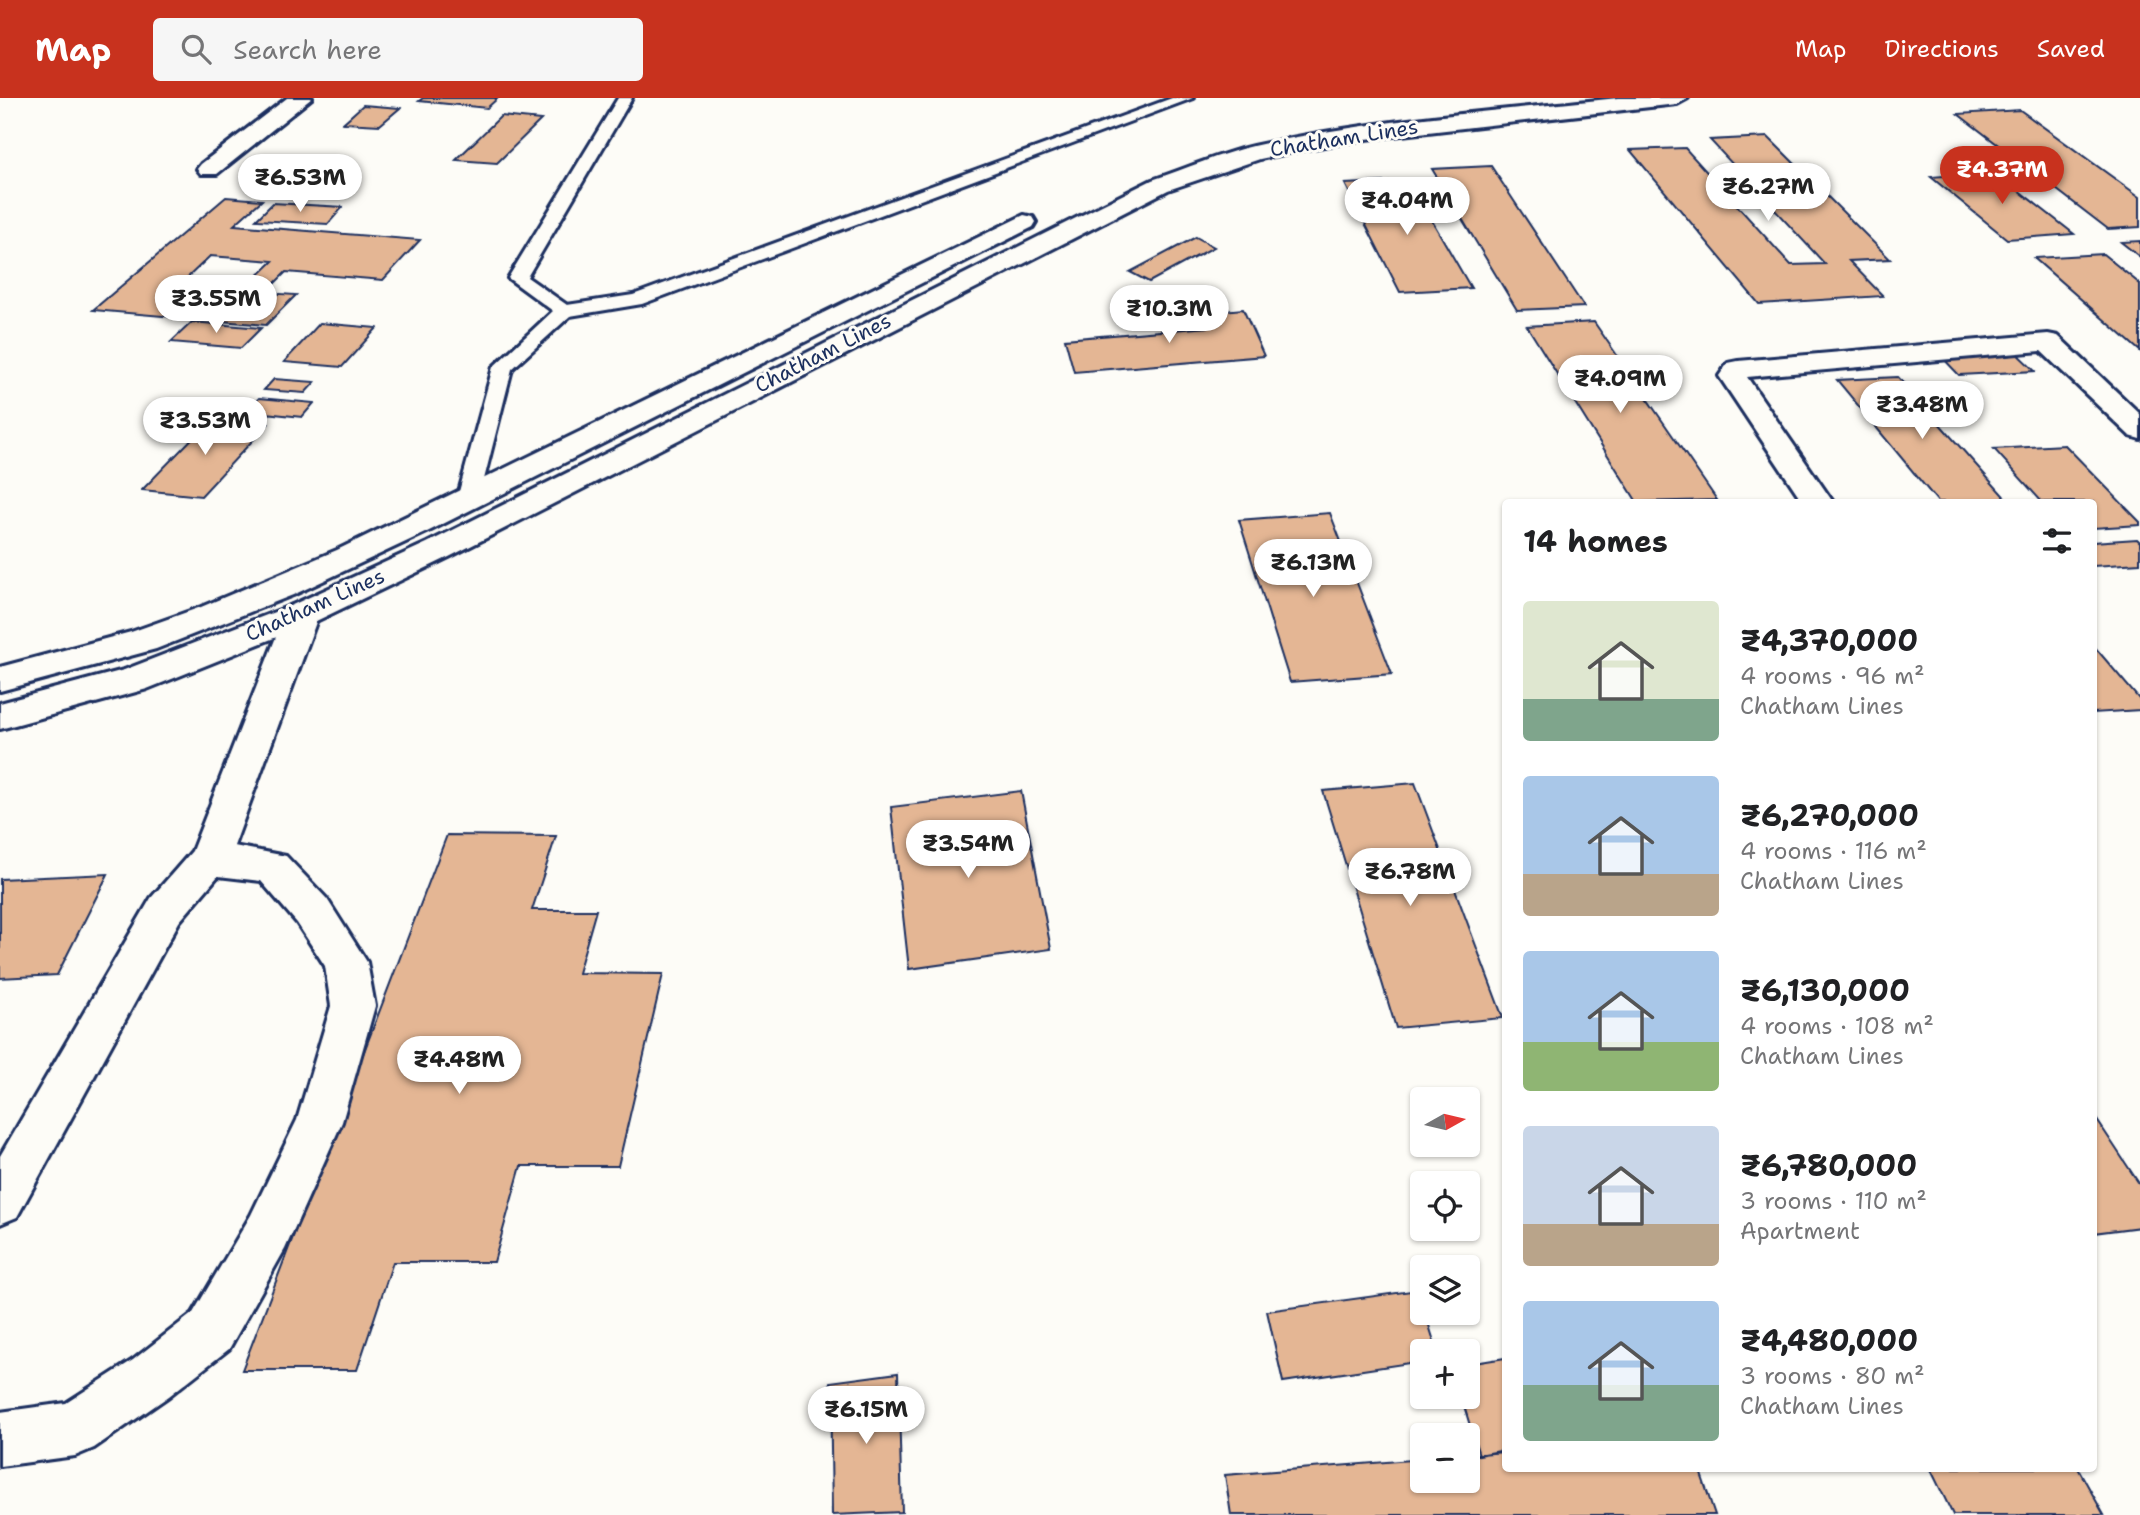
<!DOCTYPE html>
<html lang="en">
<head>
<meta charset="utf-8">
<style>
  body { margin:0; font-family:"Shantell Sans",sans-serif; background:#f6f6f6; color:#202124; height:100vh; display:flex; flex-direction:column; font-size:26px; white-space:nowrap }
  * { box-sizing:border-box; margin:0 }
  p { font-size:23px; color:#757577 }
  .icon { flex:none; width:38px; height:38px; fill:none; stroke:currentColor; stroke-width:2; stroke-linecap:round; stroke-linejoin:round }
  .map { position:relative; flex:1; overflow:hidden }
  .details { position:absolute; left:1502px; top:401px; width:595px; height:973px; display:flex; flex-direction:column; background:#fff; border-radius:7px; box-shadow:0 2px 5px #0004 }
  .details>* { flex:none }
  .needle { width:46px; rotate:82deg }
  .controls { position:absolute; left:1410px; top:989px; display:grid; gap:14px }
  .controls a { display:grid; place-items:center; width:70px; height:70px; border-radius:7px; background:#fff; box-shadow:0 2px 5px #0004; font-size:35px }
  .price { position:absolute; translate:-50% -60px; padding:0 16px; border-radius:24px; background:#fff; color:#222; font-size:23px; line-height:46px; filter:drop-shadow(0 2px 4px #0008) }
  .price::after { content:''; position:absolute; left:50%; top:42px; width:21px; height:16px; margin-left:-10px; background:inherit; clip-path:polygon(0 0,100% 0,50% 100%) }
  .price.current { background:#c8321e; color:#fff }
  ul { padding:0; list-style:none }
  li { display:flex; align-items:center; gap:21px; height:175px; padding:0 21px }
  li span { display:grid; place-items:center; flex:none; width:196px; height:140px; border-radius:7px; color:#555 }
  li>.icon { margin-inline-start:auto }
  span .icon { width:84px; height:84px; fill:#fffc; stroke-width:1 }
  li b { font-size:30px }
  h2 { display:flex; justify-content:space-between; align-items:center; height:84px; padding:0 21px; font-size:30px }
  header { display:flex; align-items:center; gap:42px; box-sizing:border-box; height:98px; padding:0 35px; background:#c8321e; color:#fff }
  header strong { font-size:33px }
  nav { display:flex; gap:38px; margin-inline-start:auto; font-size:24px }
  .search { width:490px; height:63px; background:#f6f6f6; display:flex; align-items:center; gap:18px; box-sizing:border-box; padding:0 24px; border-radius:7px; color:#757577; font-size:26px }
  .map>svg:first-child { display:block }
</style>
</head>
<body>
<header>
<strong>Map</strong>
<div class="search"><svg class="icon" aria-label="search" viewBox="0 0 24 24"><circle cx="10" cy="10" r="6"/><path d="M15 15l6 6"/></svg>Search here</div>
<nav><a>Map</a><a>Directions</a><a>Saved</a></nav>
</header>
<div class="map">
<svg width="2140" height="1417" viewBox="0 0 2140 1417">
  <rect width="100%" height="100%" fill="#fdfcf7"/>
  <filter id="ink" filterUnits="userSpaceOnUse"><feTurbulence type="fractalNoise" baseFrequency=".0143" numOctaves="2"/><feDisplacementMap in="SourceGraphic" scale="14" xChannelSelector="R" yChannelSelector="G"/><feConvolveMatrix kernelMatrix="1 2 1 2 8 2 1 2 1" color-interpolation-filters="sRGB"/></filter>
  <g filter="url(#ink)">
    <path fill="#e4b694" stroke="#1b2f5e" stroke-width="2" fill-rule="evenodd" d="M423,0H498L487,10L419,3Z
      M363,7L400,10L380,27L343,25Z
      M2020,12L2140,99V129L2108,131L1958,16Z
      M501,18L541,22L497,65L456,62Z
      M1768,39L1890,161L1849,163L1883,198L1759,206L1630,52L1685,50L1791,167L1825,166L1710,42Z
      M1491,68L1584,209L1517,212L1432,71Z
      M1995,74L2074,136L2007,141L1931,79Z
      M1409,83L1471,190L1400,194L1345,86Z
      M226,99L262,102L234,127L420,142L383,182L286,174L265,195L296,197L266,227L93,212ZM210,158L273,163L248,187L184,183Z
      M273,105L343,109L328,126L256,122Z
      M1196,139L1214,149L1149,184L1130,174Z
      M2140,143V159L2121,144Z
      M2103,156L2140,186V253L2034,160Z
      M1243,211L1264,258L1074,274L1065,241L1207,229L1201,215Z
      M192,224L261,230L241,250L171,244Z
      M1594,224L1717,402L1637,404L1527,228Z
      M320,225L377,230L342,269L284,264Z
      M2012,251L2035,273L1959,277L1939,256Z
      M1898,279L2009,404H1938L1837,282Z
      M274,281L315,284L305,295L264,292Z
      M259,300L314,305L302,319L247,313Z
      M212,320L268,326L201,398L142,392Z
      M2065,347L2140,424V427L2093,430V404H2042L1994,351Z
      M1330,415L1392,576L1290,584L1239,422Z
      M2137,441L2140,444V465L2093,468V444Z
      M2093,547L2140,602V612L2093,615Z
      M1415,685L1503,920L1396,930L1323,693Z
      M1021,693L1051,851L909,871L891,709Z
      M447,737L556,738L532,812H596L578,875L663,876L618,1068H521L494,1164H393L357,1272H242Z
      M108,776L57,877L0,880V781Z
      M2093,1016L2140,1087V1129L2093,1135Z
      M1418,1192L1437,1253H1423V1263L1283,1284L1267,1213Z
      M1505,1260V1352L1479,1357L1461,1298H1468V1266Z
      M898,1275L902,1414L832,1417L830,1284Z
      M1505,1354V1370H1699L1715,1417H1231L1225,1377L1423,1361V1382H1468V1357Z
      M1930,1370H2078L2104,1417H1953Z"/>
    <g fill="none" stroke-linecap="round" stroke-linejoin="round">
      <g stroke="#1b2f5e" stroke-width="6">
        <path id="lane" d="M618,0H632L527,179L567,207L633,197L1172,0H1193L642,206L570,218L512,271L479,401L475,406H461L457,401L493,269L553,213L508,180Z"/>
      </g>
      <g stroke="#1b2f5e" stroke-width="6">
        <path id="street" d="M287,0H312L217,76H201L197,71L201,66Z
          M2048,236L2058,238L2140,316V341L2130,338L2041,253L1747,279L1833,404H1803L1719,278L1728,265L1738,263Z
          M302,505L314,508L319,516L234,748L286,758L327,801L367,864L375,908L342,1024L285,1151L229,1251L169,1298L94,1350L75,1358L0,1368V1314L66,1305L133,1262L193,1215L251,1117L297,1022L331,908L325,868L297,825L261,783L218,778L179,824L17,1119L0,1126V1058L151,800L192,753L285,516L290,508Z"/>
      </g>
      <g stroke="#1b2f5e" stroke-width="6">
        <path id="highway" d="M1618,0H1688L1677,6L1366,41L1306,51L1260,61L1168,92L449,459L314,524L147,591L0,631V605L124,572L290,508L427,445L1152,82C1185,71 1219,56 1253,48C1372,21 1496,13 1618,0Z
          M1024,117L1033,119L1036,124L1033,129L427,434L293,497L156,551L0,593V569L131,534L201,509L337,452Z"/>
      </g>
      <use href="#lane" fill="#fdfcf7" fill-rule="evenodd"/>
      <use href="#street" fill="#fdfcf7" fill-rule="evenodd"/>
      <use href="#highway" fill="#fdfcf7" fill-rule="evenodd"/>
    </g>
  </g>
  <g text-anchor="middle" stroke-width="6" stroke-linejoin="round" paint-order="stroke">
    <g font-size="21" fill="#1b2f5e" stroke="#fdfcf7">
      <text transform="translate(1344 40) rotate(-9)" y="7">Chatham Lines</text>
      <text transform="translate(823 255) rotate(-27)" y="7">Chatham Lines</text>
      <text transform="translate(315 507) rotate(-24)" y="7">Chatham Lines</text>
    </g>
  </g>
</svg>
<div class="controls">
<a><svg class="needle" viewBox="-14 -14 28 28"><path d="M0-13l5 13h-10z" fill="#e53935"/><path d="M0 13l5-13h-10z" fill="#757577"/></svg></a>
<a><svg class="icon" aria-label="locate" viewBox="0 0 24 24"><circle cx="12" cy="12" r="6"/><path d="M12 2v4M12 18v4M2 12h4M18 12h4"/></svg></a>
<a><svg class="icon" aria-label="layers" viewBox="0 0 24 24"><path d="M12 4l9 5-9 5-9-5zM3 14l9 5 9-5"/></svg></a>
<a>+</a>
<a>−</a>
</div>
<b class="price current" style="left:2002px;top:108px">₹4.37M</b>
<b class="price" style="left:300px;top:116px">₹6.53M</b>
<b class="price" style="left:1768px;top:125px">₹6.27M</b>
<b class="price" style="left:1407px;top:139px">₹4.04M</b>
<b class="price" style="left:216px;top:237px">₹3.55M</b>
<b class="price" style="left:1169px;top:247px">₹10.3M</b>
<b class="price" style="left:1620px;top:317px">₹4.09M</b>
<b class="price" style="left:1922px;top:343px">₹3.48M</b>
<b class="price" style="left:205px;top:359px">₹3.53M</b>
<b class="price" style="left:1313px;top:501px">₹6.13M</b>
<b class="price" style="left:968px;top:782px">₹3.54M</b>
<b class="price" style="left:1410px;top:810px">₹6.78M</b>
<b class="price" style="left:459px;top:998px">₹4.48M</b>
<b class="price" style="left:866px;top:1348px">₹6.15M</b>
<section class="details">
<h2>14 homes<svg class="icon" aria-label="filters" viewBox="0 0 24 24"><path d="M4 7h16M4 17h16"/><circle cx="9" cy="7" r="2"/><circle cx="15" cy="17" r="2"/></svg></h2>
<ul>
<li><span style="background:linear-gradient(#dfe7d0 70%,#7fa58c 0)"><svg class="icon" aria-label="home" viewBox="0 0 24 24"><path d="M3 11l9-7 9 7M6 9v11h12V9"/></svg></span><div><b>₹4,370,000</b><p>4 rooms · 96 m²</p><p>Chatham Lines</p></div></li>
<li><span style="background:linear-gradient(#a9c7e8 70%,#b9a48a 0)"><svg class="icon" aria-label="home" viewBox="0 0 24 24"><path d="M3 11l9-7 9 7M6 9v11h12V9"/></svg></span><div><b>₹6,270,000</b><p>4 rooms · 116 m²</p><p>Chatham Lines</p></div></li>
<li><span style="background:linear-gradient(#a9c7e8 65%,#8fb573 0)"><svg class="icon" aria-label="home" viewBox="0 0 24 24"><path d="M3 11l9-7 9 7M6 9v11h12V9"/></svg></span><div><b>₹6,130,000</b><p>4 rooms · 108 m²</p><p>Chatham Lines</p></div></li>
<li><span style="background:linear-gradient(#c9d6e8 70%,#b9a48a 0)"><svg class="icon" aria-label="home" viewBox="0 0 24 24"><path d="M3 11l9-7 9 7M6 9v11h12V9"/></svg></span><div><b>₹6,780,000</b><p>3 rooms · 110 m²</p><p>Apartment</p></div></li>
<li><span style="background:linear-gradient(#a9c7e8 60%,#7fa58c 0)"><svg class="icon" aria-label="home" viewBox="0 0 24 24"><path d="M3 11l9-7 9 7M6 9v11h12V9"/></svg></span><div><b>₹4,480,000</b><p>3 rooms · 80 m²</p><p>Chatham Lines</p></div></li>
</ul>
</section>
</div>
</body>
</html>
